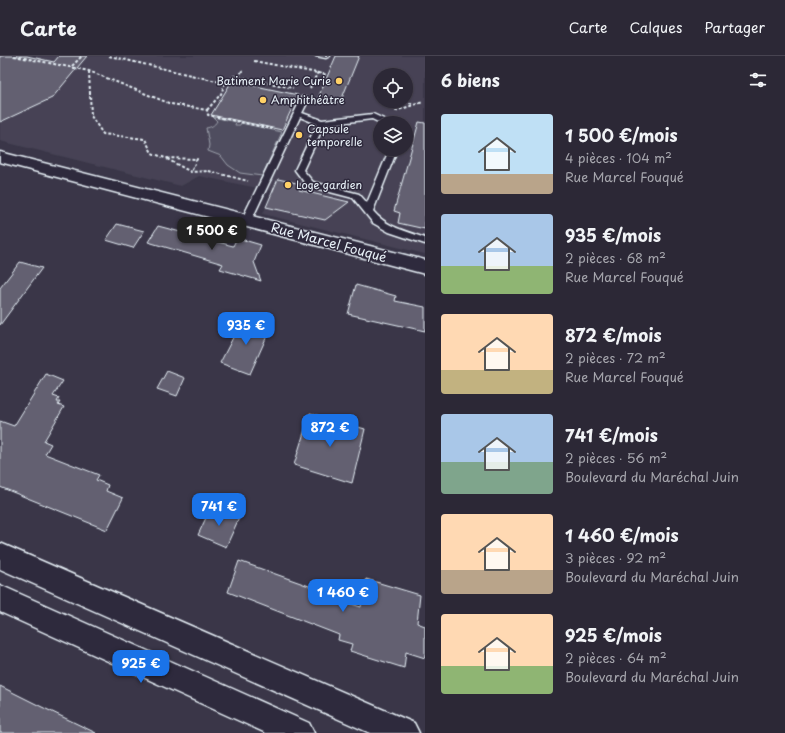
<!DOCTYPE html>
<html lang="fr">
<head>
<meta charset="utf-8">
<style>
  body { margin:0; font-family:"Playpen Sans",sans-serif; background:#383442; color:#f1f3f6; height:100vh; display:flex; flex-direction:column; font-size:15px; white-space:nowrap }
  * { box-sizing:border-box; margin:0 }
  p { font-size:13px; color:#a6a6ad }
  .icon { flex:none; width:22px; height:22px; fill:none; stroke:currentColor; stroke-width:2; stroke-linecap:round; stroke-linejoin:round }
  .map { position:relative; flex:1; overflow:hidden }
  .details { display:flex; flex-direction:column; background:#2c2836; width:360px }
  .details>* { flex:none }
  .buttons { position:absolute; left:373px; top:12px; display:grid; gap:8px }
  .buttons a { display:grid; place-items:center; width:40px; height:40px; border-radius:50%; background:#2c2836; box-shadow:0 1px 3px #0004,0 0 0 1px #484451; font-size:20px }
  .price { position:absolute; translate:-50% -34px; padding:0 9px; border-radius:8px; background:#1a73e8; color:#fff; font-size:13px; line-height:26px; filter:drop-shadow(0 1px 2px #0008) }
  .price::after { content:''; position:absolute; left:50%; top:24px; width:12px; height:9px; margin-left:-6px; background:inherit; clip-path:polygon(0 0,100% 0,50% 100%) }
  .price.on { background:#222; color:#fff }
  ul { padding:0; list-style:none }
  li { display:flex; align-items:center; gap:12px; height:100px; padding:0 16px }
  li span { display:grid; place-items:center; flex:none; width:112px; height:80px; border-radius:4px; color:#555 }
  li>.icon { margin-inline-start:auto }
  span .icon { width:48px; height:48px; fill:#fffc; stroke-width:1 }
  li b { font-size:17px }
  h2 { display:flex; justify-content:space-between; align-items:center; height:48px; padding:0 16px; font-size:17px }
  header { display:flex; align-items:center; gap:24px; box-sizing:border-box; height:56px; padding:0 20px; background:#2c2836; border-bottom:1px solid #484451 }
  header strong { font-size:19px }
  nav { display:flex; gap:22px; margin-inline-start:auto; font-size:14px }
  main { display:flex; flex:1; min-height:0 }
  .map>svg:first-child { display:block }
</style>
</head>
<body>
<header>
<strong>Carte</strong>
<nav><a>Carte</a><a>Calques</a><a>Partager</a></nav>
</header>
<main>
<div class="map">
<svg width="425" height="677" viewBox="0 0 425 677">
  <rect width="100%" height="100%" fill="#3a3648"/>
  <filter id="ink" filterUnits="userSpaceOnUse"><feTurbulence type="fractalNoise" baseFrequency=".025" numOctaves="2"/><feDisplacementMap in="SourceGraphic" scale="8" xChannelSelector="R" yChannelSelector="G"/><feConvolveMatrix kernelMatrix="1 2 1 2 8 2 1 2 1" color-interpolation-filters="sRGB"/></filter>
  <g filter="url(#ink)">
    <path fill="#464354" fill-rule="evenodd" d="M0,0H425V198L263,158L272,135L199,120L181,130L0,85ZM380,19H406V45H380ZM380,67H406V93H380Z"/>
    <path fill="#504e5f" stroke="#9ca0ac" d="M213,61L236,66L235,69H240L241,67L282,76L262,120L240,117L228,109L221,100L208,95L209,89L206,72C211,71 214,70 217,65Z"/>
    <path fill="#636171" stroke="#e8f1f8" d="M0,0H27L54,6L59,0H87L52,42L0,66Z
      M336,0H359L340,47L318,42Z
      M232,25L298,39L282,74L211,59Z
      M419,66L425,67V173L398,167L400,157L394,155Z
      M278,123L301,128L299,134L349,146L325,164L266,151Z
      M117,168L144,175L133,192L106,184Z
      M158,170L233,190L237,182L261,189L254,206L261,225L220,213L223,208L148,186Z
      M20,206L42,212L0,269V232Z
      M356,229L396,240L395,245L425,251V275L348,258Z
      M243,262L271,271L250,318L220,307Z
      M167,315L185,322L177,340L157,333Z
      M46,318L63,325L53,340L59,342L57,346H60L58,349L64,351L44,385L51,388L45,398L99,419L96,424L108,429L106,435L123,442L107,474L0,431V365L14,370Z
      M310,357L365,373L352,427L294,409Z
      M211,451L239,462L226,491L198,479Z
      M239,505L323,535L322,539L361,551L366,523L420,539L417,567L425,570V602L406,596L404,612L350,595L352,588L338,584L339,579L228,536Z
      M0,630L42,651L96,677H0Z"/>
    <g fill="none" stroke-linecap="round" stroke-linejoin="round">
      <g stroke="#e8f1f8" stroke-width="3">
        <path id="service" d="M316,0H330L326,2Z
          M302,41L309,43L302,57L322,64L373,58L388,65L389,67H380L372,63L324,69L303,114L313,126L359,138L367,147L387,99L386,93H394L395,99L373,155C386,171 406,175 425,182V188L389,176L373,167L353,142L307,130L295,114L317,68L300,61L251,165L249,167H243L241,165Z"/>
      </g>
      <g stroke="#e8f1f8" stroke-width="3">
        <path id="minor" d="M0,96L425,204V218L0,106Z"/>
      </g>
      <g stroke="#e8f1f8" stroke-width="3">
        <path id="secondary" d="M0,487L414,667L419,677H370L0,513Z
          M0,529L309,667L314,677H266L0,556Z"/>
      </g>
      <path stroke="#e8f1f8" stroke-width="2" stroke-dasharray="3 2" stroke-linecap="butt" d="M14,0L89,15L171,48L207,54L208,59L272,73
        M109,0L225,27L234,20L293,32
        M254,5L328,19
        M72,10L82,0
        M89,15L91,60L103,78L145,83L152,97L165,102L197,103L191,116
        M310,32L318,16
        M386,51C393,42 404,46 414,48
        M207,54L221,38L225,27
        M395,55L423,46
        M167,103L191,116L209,115L248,125"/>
      <use href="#service" fill="#2f2a3d" fill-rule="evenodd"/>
      <use href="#minor" fill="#2f2a3d" fill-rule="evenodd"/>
      <use href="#secondary" fill="#2f2a3d" fill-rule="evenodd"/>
      <path stroke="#e8f1f8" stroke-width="2" stroke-dasharray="3 2" stroke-linecap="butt" d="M236,26L243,13"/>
    </g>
  </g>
  <g fill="#ffd166" stroke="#2f2a3d" stroke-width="1.5">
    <circle cx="339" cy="25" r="4"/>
    <circle cx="263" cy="44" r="4"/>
    <circle cx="299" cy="79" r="4"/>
    <circle cx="288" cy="129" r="4"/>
  </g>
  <g text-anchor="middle" stroke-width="3" stroke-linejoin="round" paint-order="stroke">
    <g font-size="11" fill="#e8f1f8" stroke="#2f2a3d" text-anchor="start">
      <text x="331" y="29" text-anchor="end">Batiment Marie Curie</text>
      <text x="271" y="48">Amphithéâtre</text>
      <text x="307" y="77">Capsule<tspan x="307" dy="13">temporelle</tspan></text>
      <text x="296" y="133">Loge gardien</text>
    </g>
    <g font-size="13" fill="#e8f1f8" stroke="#2f2a3d">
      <text transform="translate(329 186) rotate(15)" y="5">Rue Marcel Fouqué</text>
    </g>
  </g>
</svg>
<div class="buttons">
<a><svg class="icon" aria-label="locate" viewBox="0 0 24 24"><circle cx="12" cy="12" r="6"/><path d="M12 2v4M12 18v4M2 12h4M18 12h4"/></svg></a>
<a><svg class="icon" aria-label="layers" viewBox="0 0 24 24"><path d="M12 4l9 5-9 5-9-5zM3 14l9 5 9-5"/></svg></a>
</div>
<b class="price on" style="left:212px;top:195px">1 500 €</b>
<b class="price" style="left:246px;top:290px">935 €</b>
<b class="price" style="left:330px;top:392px">872 €</b>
<b class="price" style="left:219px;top:471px">741 €</b>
<b class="price" style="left:343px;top:557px">1 460 €</b>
<b class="price" style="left:141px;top:628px">925 €</b>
</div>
<section class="details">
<h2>6 biens<svg class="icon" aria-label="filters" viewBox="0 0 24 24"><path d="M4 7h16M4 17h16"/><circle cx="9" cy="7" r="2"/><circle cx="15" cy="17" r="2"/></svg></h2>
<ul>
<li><span style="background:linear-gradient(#bfe0f5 75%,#b9a48a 0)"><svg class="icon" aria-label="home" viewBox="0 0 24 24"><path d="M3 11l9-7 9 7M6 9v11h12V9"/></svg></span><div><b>1 500 €/mois</b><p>4 pièces · 104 m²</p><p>Rue Marcel Fouqué</p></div></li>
<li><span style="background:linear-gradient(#a9c7e8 65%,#8fb573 0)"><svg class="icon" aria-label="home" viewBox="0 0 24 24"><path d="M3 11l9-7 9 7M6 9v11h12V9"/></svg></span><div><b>935 €/mois</b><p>2 pièces · 68 m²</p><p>Rue Marcel Fouqué</p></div></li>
<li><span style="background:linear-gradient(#ffd9b3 70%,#c2b280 0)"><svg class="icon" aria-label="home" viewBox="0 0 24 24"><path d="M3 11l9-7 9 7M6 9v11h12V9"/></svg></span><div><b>872 €/mois</b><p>2 pièces · 72 m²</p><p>Rue Marcel Fouqué</p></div></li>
<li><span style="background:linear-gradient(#a9c7e8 60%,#7fa58c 0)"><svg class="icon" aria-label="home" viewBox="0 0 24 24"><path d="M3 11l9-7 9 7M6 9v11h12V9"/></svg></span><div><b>741 €/mois</b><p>2 pièces · 56 m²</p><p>Boulevard du Maréchal Juin</p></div></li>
<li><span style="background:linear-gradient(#ffd9b3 70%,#b9a48a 0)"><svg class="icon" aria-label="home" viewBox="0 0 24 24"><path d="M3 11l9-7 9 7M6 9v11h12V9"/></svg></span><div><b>1 460 €/mois</b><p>3 pièces · 92 m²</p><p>Boulevard du Maréchal Juin</p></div></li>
<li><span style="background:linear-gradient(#ffd9b3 65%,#8fb573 0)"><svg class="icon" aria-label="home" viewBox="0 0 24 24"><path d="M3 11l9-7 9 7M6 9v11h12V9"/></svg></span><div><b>925 €/mois</b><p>2 pièces · 64 m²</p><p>Boulevard du Maréchal Juin</p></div></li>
</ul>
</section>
</main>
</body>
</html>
